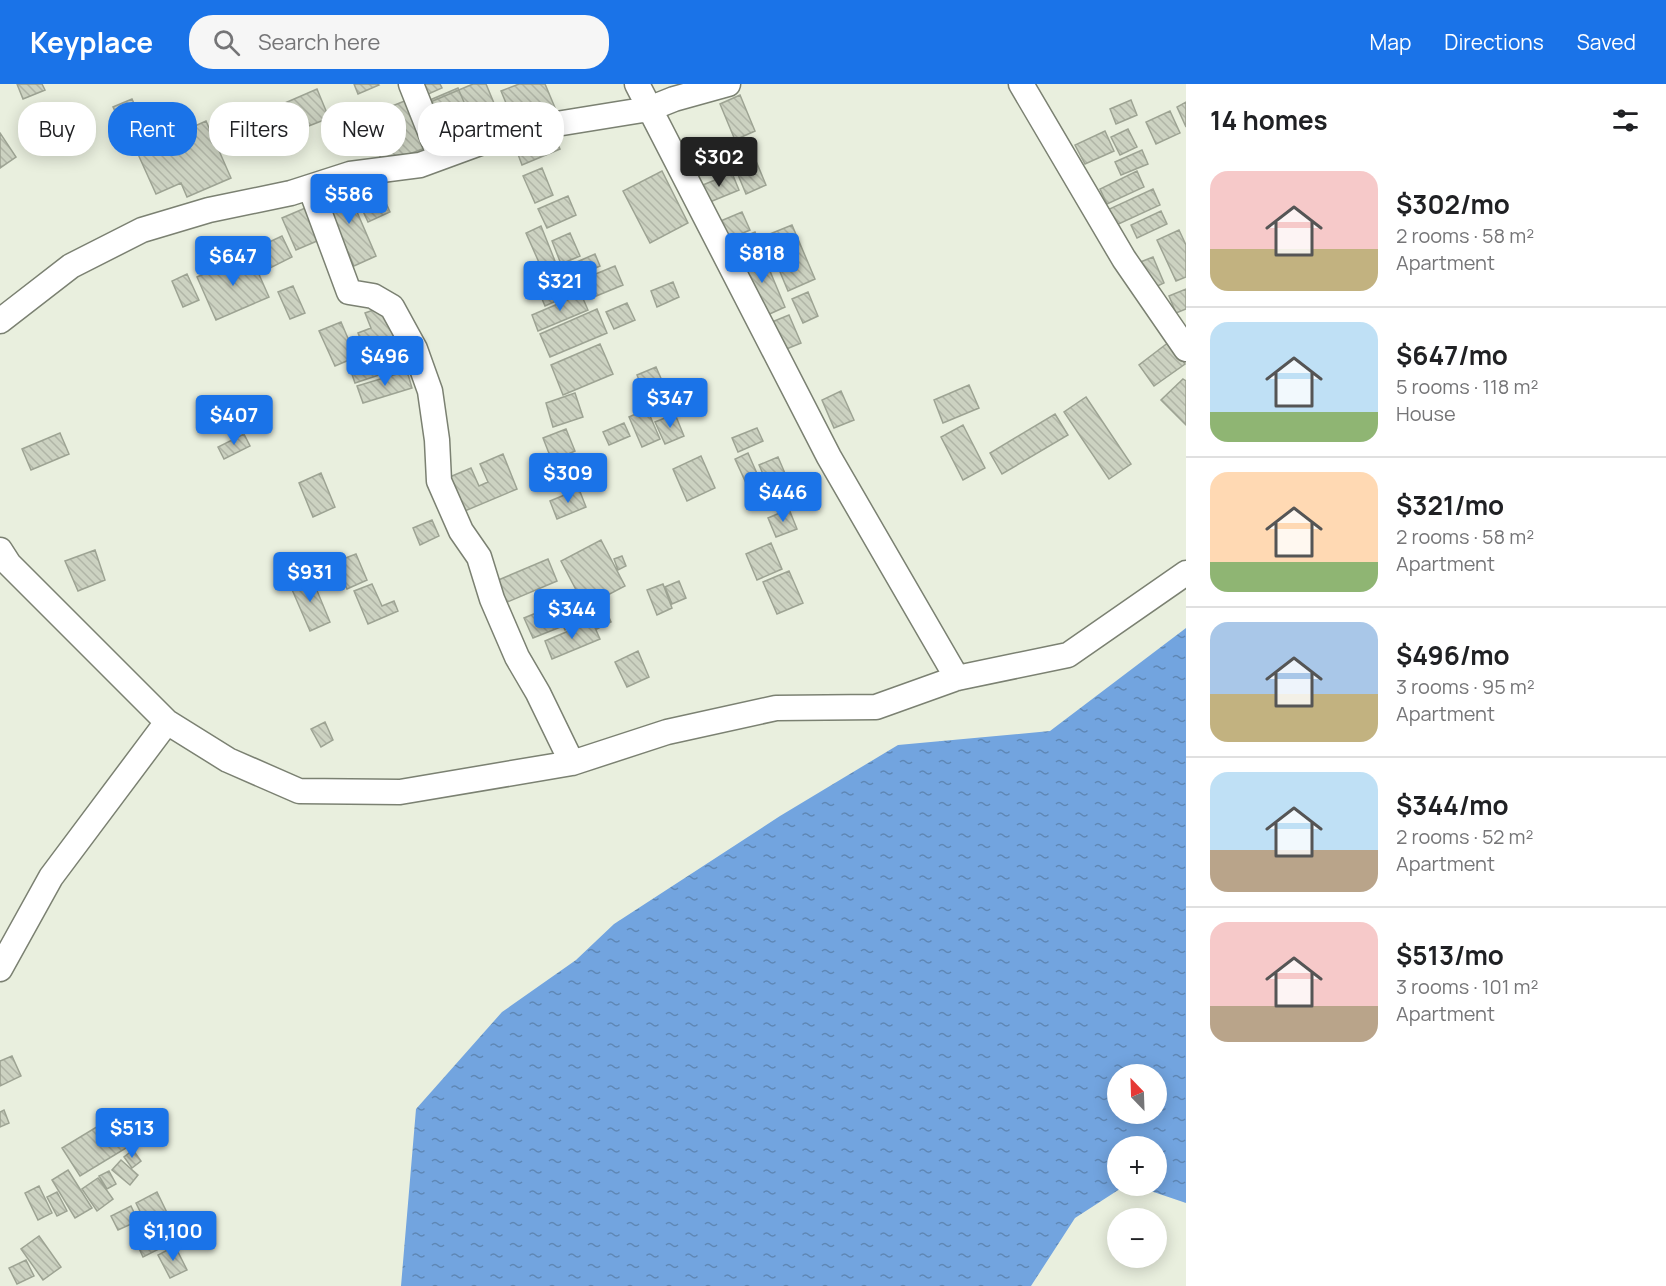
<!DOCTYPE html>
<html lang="en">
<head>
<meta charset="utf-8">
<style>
  body { margin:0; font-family:Manrope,sans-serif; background:#f6f6f6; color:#202124; height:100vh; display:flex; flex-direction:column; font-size:22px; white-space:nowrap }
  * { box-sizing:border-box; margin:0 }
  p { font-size:20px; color:#757577 }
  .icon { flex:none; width:33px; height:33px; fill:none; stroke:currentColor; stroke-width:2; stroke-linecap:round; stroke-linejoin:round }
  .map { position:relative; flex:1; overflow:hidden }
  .drawer { display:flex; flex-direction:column; background:#fff; width:480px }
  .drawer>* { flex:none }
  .hud { position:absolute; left:18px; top:18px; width:570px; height:54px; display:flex; gap:12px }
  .needle { width:39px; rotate:337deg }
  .fabs { position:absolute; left:1107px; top:980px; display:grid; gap:12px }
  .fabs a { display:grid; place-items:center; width:60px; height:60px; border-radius:50%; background:#fff; box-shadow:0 3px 15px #0003; font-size:30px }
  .price { position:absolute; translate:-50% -51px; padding:0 14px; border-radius:6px; background:#1a73e8; color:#fff; font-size:20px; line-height:39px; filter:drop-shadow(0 2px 3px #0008) }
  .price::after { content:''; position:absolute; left:50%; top:36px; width:18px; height:14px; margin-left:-9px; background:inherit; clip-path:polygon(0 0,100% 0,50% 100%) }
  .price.active { background:#222; color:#fff }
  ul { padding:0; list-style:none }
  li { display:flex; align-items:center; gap:18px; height:150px; padding:0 24px }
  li+li { border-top:2px solid #e0e0e0 }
  li span { display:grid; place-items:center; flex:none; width:168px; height:120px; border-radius:18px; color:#555 }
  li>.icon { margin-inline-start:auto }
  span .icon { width:72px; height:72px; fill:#fffc; stroke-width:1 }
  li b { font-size:26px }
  h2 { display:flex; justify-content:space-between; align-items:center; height:72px; padding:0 24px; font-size:26px }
  .pill { padding:0 21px; border-radius:24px; background:#fff; box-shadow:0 3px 15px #0003; font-size:21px; line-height:54px }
  .pill.active { background:#1a73e8; color:#fff }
  header { display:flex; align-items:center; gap:36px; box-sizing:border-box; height:84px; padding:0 30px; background:#1a73e8; color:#fff }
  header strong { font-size:28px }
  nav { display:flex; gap:33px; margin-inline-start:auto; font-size:21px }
  .search { width:420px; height:54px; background:#f6f6f6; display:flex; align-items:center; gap:15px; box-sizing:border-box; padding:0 21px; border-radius:24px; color:#757577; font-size:22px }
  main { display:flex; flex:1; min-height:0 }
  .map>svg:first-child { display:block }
</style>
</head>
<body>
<header>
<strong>Keyplace</strong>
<div class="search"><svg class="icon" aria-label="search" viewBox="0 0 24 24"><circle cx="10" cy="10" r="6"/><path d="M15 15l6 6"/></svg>Search here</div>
<nav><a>Map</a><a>Directions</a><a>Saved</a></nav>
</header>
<main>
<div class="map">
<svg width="1186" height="1202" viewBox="0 0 1186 1202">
  <defs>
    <pattern id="water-ripples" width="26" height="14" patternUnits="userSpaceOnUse" patternTransform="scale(1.5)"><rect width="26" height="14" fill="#72a4df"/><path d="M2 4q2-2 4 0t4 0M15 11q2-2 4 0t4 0" fill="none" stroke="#5e87b5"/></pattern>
    <pattern id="building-back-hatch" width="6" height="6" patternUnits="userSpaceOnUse" patternTransform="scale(1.5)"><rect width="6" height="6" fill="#ccd2c1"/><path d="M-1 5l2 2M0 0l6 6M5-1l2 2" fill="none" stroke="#b0b5a6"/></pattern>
  </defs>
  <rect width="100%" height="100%" fill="#e9efde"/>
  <path fill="url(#water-ripples)" fill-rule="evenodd" d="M1186,544V1119L1133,1101H1156V1062H1118V1101H1126L1075,1134L1031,1202H401L416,1025L502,928L576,876L614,840L780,732L898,661L1050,647ZM1118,990H1156V1029H1118Z"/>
  <path fill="url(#building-back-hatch)" stroke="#9da393" stroke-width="1.5" d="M17,0H42L45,6L23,15Z
    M354,0H378L379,1L358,10Z
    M421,0H440L442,4L426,11Z
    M473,0H486L504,43L448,67L428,19Z
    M519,0H545L556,26L516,43L501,7Z
    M458,4L466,23L438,34L430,16Z
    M317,5L329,34L296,47L285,19Z
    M740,11L755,47L735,56L720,20Z
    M132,15L141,35L122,43L113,23Z
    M407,16L425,64L383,80L365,33Z
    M1131,16L1137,31L1116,40L1110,25Z
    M1186,18V43L1177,23Z
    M462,27L474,57L453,67L441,36Z
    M1170,27L1180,49L1156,60L1146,38Z
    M160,30L168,48L141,60L133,42Z
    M341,34L348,53L334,59L326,40Z
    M206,37L231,94L187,113L181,99L156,110L137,68Z
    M1128,45L1137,63L1120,71L1111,53Z
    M1105,47L1114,67L1085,80L1075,61Z
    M0,49L16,73L0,84Z
    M553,49L560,65L522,81L516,65Z
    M751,65L766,101L746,110L731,74Z
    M1142,66L1148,80L1121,91L1115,78Z
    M542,84L553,111L535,119L523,92Z
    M662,87L688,139L650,159L623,107Z
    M1137,87L1144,103L1107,120L1100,105Z
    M732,89L739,106L705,120L698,103Z
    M345,100L376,172L354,182L322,110Z
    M379,104L390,128L368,138L357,114Z
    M1153,105L1160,121L1112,143L1105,127Z
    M568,112L576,131L547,144L538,125Z
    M310,122L324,154L296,166L282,134Z
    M1161,127L1167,140L1137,154L1131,141Z
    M742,128L750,146L724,157L716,139Z
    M792,141L815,195L788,207L765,152Z
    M541,142L555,177L541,183L526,149Z
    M1179,146L1186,161V193L1176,197L1157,156Z
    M755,148L761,163L734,175L727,160Z
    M570,149L580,172L561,180L552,157Z
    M282,152L292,173L262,188L252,166Z
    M762,168L785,223L763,233L739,177Z
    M250,170L269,213L216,236L197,193Z
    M595,170L600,182L568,196L563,184Z
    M1153,173L1164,199L1149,206L1138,179Z
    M615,182L623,201L589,215L581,196Z
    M555,184L567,212L545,222L542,215L551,212L542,190Z
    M187,190L199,216L183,223L172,197Z
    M673,198L679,213L657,223L651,207Z
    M293,202L305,229L290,235L278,208Z
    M1186,205V225L1176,229L1169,212Z
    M808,208L818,232L803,239L792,215Z
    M581,210L588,226L538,247L532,231Z
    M627,219L635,236L614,245L606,228Z
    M382,223L397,260L367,272L358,249L371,244L365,229Z
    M597,225L607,249L550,273L540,250Z
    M789,231L801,259L784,266L772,238Z
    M341,238L356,273L335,282L319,247Z
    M1169,258L1185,280L1154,302L1139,281Z
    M600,260L613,290L563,311L551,281Z
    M400,262L406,282L355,299L348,279Z
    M656,283L667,308L647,316L637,291Z
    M407,287L412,304L363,319L357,302Z
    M1183,295L1186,297V341L1161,316Z
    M969,301L979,324L943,339L934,316Z
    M841,307L854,336L834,344L822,316Z
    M575,309L583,333L553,343L546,319Z
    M1086,313L1131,380L1109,395L1064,328Z
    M647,325L660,355L642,363L629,333Z
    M675,330L684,352L665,360L655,338Z
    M1055,330L1068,351L1002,390L990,369Z
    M624,339L630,352L609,361L603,348Z
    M963,341L985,384L963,396L941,353Z
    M757,344L763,357L738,368L732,354Z
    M566,345L575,367L552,377L543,354Z
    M60,349L69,370L31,386L22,365Z
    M244,350L250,362L224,375L218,363Z
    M748,369L759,394L746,399L735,375Z
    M503,370L517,405L460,429L445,395L471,384L479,402L488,398L480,380Z
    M701,372L715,404L687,417L673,385Z
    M778,373L790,401L771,408L759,381Z
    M321,389L335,423L313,433L299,399Z
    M754,402L763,423L759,425L750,404Z
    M579,405L586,423L557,435L550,417Z
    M789,425L797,445L776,453L768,434Z
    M432,436L439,452L420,461L413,444Z
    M601,456L625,502L585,523L561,477Z
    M771,459L782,485L757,496L746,470Z
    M95,466L105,496L78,507L65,477Z
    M356,470L367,496L347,505L335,478Z
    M622,472L626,482L618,486L614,475Z
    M548,475L557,497L505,519L496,497Z
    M789,487L803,519L777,530L763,498Z
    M311,492L330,538L310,547L290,501Z
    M679,497L686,514L672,520L665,503Z
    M372,500L382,522L394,517L398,527L368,540L354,507Z
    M663,500L672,524L657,531L647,506Z
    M573,514L583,538L565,546L563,542L533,554L524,534Z
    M604,522L611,538L597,545L590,528Z
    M592,537L600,555L552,575L545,557Z
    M638,567L649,593L627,603L615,578Z
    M325,638L333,656L321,663L311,645Z
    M12,972L21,992L0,1002V977Z
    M4,1026L9,1039L0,1043V1028Z
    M118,1030L136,1058L80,1092L62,1064Z
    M133,1066L141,1077L132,1084L124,1073Z
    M121,1076L138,1091L130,1101L112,1086Z
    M68,1086L92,1124L75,1134L52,1096Z
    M109,1087L116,1100L107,1105L99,1092Z
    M98,1094L113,1115L97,1127L82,1105Z
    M39,1102L52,1129L38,1136L25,1109Z
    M57,1108L67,1127L57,1132L47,1113Z
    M157,1108L171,1137L150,1148L136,1119Z
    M131,1122L138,1137L118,1146L111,1132Z
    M39,1152L61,1183L43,1196L21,1165Z
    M155,1153L161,1164L143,1173L138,1162Z
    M175,1162L187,1186L170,1194L158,1171Z
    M26,1176L34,1192L17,1200L9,1184Z"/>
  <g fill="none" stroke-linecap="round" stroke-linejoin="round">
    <g stroke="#7b8172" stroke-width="27">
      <path id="street" d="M411,0L440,73
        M637,0L829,373L957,594
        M1021,0L1124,175L1186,265
        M310,103L349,208L373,212L392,223L415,265L430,307L437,356L439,397L461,447L479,473L492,515L517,573L538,609L572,679
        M0,237L71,182L142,146L209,126L291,109L350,90L420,81L513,47L649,25L674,15L728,0
        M0,466L9,480L167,638L51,793L0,885
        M167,638L228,676L299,707L400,708L572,679L667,648L776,624L876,623L957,594L1068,571L1186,489"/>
    </g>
    <use href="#street" stroke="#fff" stroke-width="24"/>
  </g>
</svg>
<div class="fabs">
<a><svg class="needle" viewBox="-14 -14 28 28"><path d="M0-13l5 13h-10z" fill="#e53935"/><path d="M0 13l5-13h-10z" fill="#757577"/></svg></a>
<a>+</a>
<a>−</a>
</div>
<b class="price active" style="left:719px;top:104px">$302</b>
<b class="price" style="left:349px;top:141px">$586</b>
<b class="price" style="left:762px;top:200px">$818</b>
<b class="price" style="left:233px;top:203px">$647</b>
<b class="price" style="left:560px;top:228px">$321</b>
<b class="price" style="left:385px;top:303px">$496</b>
<b class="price" style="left:670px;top:345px">$347</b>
<b class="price" style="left:234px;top:362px">$407</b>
<b class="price" style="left:568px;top:420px">$309</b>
<b class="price" style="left:783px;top:439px">$446</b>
<b class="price" style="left:310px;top:519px">$931</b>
<b class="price" style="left:572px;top:556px">$344</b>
<b class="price" style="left:132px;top:1075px">$513</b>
<b class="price" style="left:173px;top:1178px">$1,100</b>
<div class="hud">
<a class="pill">Buy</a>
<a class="pill active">Rent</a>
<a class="pill">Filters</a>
<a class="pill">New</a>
<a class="pill">Apartment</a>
</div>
</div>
<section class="drawer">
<h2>14 homes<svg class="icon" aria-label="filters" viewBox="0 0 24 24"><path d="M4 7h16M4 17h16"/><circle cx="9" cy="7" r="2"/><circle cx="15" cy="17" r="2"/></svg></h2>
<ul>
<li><span style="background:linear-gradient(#f6c9c9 65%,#c2b280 0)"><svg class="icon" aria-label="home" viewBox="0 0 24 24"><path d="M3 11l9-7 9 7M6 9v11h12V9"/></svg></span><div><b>$302/mo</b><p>2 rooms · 58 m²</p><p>Apartment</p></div></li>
<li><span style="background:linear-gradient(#bfe0f5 75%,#8fb573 0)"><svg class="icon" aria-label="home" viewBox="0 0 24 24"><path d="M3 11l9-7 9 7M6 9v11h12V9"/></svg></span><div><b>$647/mo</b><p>5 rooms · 118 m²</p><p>House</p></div></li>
<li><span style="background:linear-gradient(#ffd9b3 75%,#8fb573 0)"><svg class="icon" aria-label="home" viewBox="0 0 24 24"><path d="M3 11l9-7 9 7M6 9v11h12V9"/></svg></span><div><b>$321/mo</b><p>2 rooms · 58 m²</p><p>Apartment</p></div></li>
<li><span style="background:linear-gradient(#a9c7e8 60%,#c2b280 0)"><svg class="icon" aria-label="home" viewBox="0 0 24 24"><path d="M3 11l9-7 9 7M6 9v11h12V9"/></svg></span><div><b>$496/mo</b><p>3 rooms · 95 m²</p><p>Apartment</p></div></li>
<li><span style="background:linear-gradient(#bfe0f5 65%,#b9a48a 0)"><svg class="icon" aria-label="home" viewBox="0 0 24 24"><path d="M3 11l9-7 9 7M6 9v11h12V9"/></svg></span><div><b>$344/mo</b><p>2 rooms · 52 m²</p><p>Apartment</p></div></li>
<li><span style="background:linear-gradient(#f6c9c9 70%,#b9a48a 0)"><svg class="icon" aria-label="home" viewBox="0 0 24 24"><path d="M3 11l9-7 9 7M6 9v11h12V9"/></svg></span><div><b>$513/mo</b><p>3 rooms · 101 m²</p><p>Apartment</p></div></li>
</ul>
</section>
</main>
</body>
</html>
